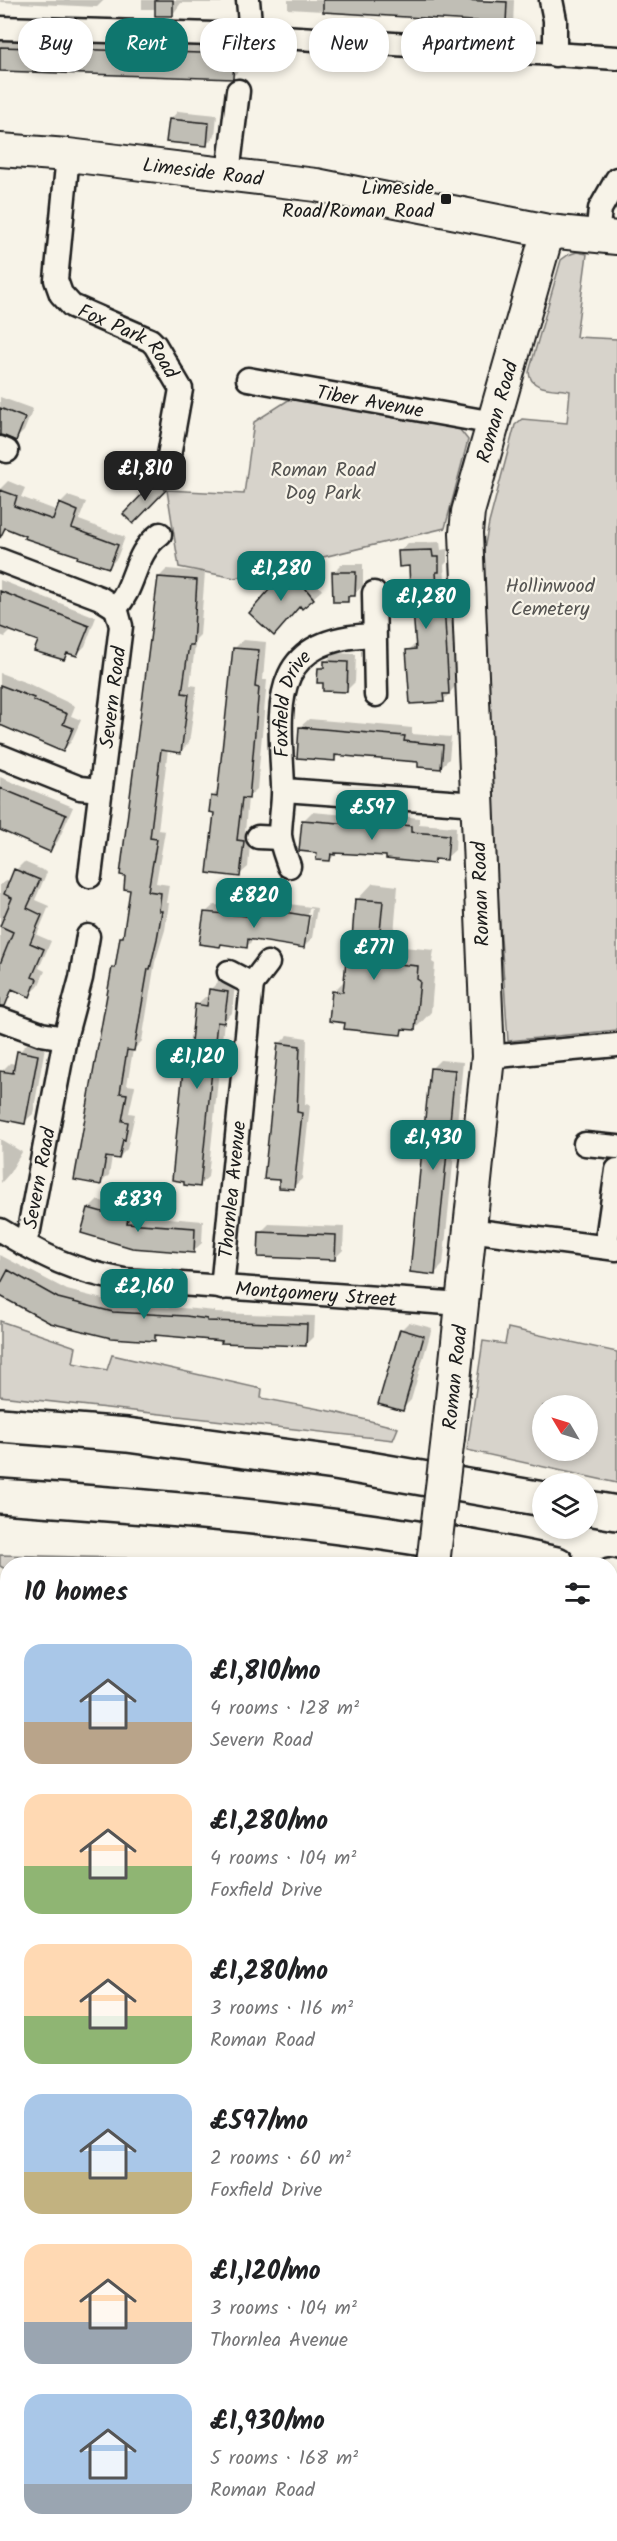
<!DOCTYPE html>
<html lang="en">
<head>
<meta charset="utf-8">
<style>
  body { margin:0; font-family:Kalam,sans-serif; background:#f2f2f2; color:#202124; height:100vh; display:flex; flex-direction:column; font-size:22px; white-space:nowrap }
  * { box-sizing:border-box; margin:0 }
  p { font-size:20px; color:#757577 }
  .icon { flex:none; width:33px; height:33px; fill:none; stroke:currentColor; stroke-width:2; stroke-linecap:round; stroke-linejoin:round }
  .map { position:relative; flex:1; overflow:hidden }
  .details { position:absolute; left:0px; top:1557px; width:618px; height:984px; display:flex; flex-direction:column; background:#fff; border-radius:24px 24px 0 0; box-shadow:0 3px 9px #0003 }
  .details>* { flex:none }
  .guide { position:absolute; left:18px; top:18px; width:582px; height:54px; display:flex; gap:12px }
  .needle { width:39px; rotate:308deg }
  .fabs { position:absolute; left:532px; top:1395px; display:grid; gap:12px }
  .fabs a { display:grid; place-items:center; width:66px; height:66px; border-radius:50%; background:#fff; box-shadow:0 3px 9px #0003; font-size:30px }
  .price { position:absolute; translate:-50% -51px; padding:0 14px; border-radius:12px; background:#0f766e; color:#fff; font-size:20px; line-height:39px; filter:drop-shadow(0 2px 3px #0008) }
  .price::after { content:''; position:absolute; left:50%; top:36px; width:18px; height:14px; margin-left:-9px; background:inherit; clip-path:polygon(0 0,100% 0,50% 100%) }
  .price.selected { background:#222; color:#fff }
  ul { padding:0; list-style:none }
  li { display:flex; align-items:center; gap:18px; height:150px; padding:0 24px }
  li span { display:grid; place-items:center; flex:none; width:168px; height:120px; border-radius:18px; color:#555 }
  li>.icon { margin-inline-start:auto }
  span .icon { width:72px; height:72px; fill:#fffc; stroke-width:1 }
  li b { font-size:26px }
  h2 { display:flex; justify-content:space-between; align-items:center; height:72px; padding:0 24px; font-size:26px }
  .chip { padding:0 21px; border-radius:24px; background:#fff; box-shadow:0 3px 9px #0003; font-size:21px; line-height:54px }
  .chip.selected { background:#0f766e; color:#fff }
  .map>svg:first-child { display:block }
</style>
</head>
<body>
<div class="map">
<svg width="617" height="2541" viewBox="0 0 617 2541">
  <rect width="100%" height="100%" fill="#f7f3e8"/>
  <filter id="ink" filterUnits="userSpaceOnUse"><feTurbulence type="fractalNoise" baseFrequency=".0167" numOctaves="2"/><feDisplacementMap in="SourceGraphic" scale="12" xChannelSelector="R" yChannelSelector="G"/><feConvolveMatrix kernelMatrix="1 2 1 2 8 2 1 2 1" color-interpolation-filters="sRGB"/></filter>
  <g filter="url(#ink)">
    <path fill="#d7d3cb" stroke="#7a7874" stroke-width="1.5" fill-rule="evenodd" d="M577,252L587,254L576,337L617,339V1030L508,1041L492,805L482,560L489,523L515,425L522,419L567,423L570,391C555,388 530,391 529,372L561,260L568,255Z
      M290,399L457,426L468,440L445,528L235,578L179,567L167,490L244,494L254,422Z
      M0,1321L76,1347L73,1363L107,1370L112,1355L262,1389L261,1398L335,1412L398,1428L393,1440L0,1396Z
      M508,1328L617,1352V1483L467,1450L483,1341L505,1344ZM543,1406H588V1450H543Z
      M0,1555L162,1559L209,1564H8L7,1570L0,1566Z
      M7,1698V2157L0,2154V1711Z"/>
    <path fill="#0003" fill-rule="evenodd" d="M0,0H104L97,7L0,2Z
      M142,0H224L221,3H181L173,14L156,9H142Z
      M288,0H514L513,27L504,36H501L497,21L288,9Z
      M0,39L242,47L241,69L232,77L0,69Z
      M178,111L217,115L215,136L206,145L170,120Z
      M0,397L33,409L24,431L16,439L0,433Z
      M161,478L169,486L133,522L125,514Z
      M8,481L25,488L21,497L58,511L60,504L68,496L86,502L79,520L125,537L117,558L109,567L0,525V489Z
      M440,542L441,550L447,549V562L444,565L446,594H452L457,684L443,701L408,651L417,642L410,565L399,552L408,543Z
      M299,562L322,590L313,598L271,590L277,579Z
      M342,564H363V586L347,600L334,572Z
      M167,569L205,572L200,635L196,639L190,685L197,686L189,743L181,751L168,749L158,830L165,831L156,883L169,885L166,903H169L165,930L155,962L142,1041L133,1050L127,1085L135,1086L129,1113L135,1114L127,1149L118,1158L112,1157L109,1175L101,1183L113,968L117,964L122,938L125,934L132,889L159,577Z
      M0,580L96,617L85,646L76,655L70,652L64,658L40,641L12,630L5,637L0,635Z
      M243,640L266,642L263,680H267L257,789L248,797L245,832L251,833L248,867L239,875L212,797L219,790L235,648Z
      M334,653L356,654L355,682L347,690L325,682L319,669Z
      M0,673L27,683L75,706L71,716L81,720L71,742L63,750L0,724Z
      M309,719L402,727L412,728V734L451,737L449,759L441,767L420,761L340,754L334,760L300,727Z
      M0,777L73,807L58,841L50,850L0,828Z
      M312,812L358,816L362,812L384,814L419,818V824L456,827L455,850L446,858H438L434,862L388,855L338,851L330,860L318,852L304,820Z
      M24,862L47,872L35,900L49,906L37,935L51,941L39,968L45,971L38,987L29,995L15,989L9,995L0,991V983L7,967L0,964V885L13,877L16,870Z
      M373,883L398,886L393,946L434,950L432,962L435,964L431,1012L415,1029L406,1028L400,1033L346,1021L333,992L345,980L349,939L354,935L357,900Z
      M270,901L317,908L312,938L304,946L254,939L246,947L223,943L220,946L205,913L214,905L262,909ZM309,908L312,909L307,939H304Z
      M218,982L235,984L232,1013L224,1021L208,1177L199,1185L186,1060L191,1054L196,1005L205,997H209L210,990Z
      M288,1035L307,1038L305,1104L310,1105L302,1179L293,1187L279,1044Z
      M27,1044L45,1047L33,1114L24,1122L0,1118L2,1071L10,1063L17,1064L19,1052Z
      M440,1060L463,1062L443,1265L435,1273L432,1068Z
      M0,1139L22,1152L9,1174L1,1183Z
      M98,1200L135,1211L134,1215L203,1221L202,1243L193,1251L83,1232L90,1208Z
      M269,1224L344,1227L343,1250L334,1259L261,1232Z
      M0,1255L67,1290L122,1304L195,1309L215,1311V1313L315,1316L314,1336L306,1344L160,1334L154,1340L0,1294Z
      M409,1322L432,1328L411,1400L402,1409L401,1330Z
      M610,1721L617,1722V1791L610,1790Z
      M8,2306V2441L0,2439V2320Z
      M610,2497L617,2499V2529L614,2541H584L586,2534H610Z
      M0,2501L8,2503V2534H45L43,2541H0Z
      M102,2534H161L186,2540V2534H302V2541H98Z"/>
    <path fill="#c0beb5" stroke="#1c1c1c" stroke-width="1.5" d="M155,0H173V16H155Z
      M323,0H462L507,2L506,23L323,12Z
      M0,47L234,54L233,79L0,71Z
      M169,119L209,123L207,146L166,142Z
      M0,408L25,418L16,441L0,435Z
      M156,480L166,490L133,524L123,514Z
      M0,490L17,496L14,506L53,520L59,503L78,511L72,528L118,545L109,568L77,558L78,556L24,538L25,536L5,528L0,538Z
      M432,550L433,557H439V572H436L438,602H444L449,694H443L444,702L410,704L406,650L416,649L413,610H411L409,566L399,567L398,551Z
      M290,569L314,599L302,609L300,606L274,636L249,613L269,590L267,587Z
      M332,572H356L355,596H348V602H333Z
      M158,577L197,580L193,645H189L182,693L189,694L181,753L161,750L150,838L157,839L148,891L161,893L159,911H162L157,939L150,969H148L134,1051L127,1050L120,1093L127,1094L122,1121L128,1122L125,1140L123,1139L119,1159L106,1157L101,1185L74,1180L112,967L115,968L120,937H123L130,890L124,889L125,876L120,875Z
      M0,591L89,626L77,656L67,653L64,660L34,651L38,641L0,627Z
      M233,648L259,650L255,687L259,688L249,799L242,798L237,840L244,841L240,877L207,873L214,813L209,812L211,796L217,797Z
      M324,661L348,662L347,692L323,691V683H317L318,668H324Z
      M0,685L34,698L33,700L67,714L63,724L73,728L63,752L0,725Z
      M299,727L393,735L405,736L404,741L443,745L441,769L418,767V762L355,757L335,755V761L297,758Z
      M0,788L66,815L50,852L0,830Z
      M302,820L352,824V820L375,822L411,826V832L449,835L447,860L435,859L434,864L386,859V856L335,853V855L331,854L330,861L316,860L317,853L299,851Z
      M14,869L40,880L27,908L42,915L30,943L44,949L32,977L37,979L30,997L12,989L5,1006H0V964L13,932L0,926L12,898L4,894Z
      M355,899L383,901L377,962L418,966L417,979L420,981L415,1030L402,1029L401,1035L344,1029L345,1023L329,1021L332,991L343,992L348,939H352Z
      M260,908L309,916L304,948L248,939L247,948L221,944L220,947L199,944L204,912L259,917Z
      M209,989L228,992L224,1023L217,1022L200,1187L184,1185V1182L172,1180L184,1059L189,1060L195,1004L207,1006Z
      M278,1043L300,1046L297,1112L302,1113L294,1189L279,1188V1180L264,1179Z
      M17,1051L38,1055L25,1124L0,1119V1071L13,1073Z
      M430,1068L455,1070L435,1275L410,1272Z
      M88,1208L128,1219L127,1223L195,1228L194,1253L132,1248L81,1233Z
      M259,1232L336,1235L335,1260L258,1257Z
      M8,1270L58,1298L113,1312L186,1316L207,1319V1321L307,1324L306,1346L221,1343L222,1341L155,1335V1341L111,1338L50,1323L0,1296V1285Z
      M400,1329L424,1336L403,1411L378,1404Z"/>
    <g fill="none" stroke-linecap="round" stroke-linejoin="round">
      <g stroke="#1c1c1c" stroke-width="27">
        <g id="street">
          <path d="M248,0L251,35"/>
          <path d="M551,0L555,20V55"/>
          <path d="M0,28L251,35L617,58"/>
          <path id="s1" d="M68,155L56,280L61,294L72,306L150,340L155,345L181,389L167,467"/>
          <path d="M228,174L238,91"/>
          <path d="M597,236L600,209L617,179"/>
          <path id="s2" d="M248,379L494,423"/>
          <path d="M0,448L7,451"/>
          <path d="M0,560L100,598L116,608"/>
          <path d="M374,593L376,695"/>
          <path d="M116,608C137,584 133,554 160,534"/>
          <path d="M0,756L80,788L100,790"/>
          <path d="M284,790L477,804"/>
          <path d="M258,837L280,838"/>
          <path id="s3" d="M289,866C286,857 281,845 280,835C280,819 284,802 283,785C279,703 268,639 374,635"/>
          <path id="s4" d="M90,876L121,626L116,608"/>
          <path d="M229,972L252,984L268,963"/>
          <path d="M0,1019L41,1034L65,1038"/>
          <path d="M488,1057L617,1045"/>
          <path d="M585,1144L617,1147"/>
          <path id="s5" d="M0,1230C45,1257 73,1271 124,1280L462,1304"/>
          <path d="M469,1230L617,1249"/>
          <path id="s6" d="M23,1244L29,1230L65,1038L81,978L88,936"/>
          <path d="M606,1246L617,1170"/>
          <path id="s7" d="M222,1288L252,984"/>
          <path d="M0,2175L8,2179"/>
          <path d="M610,2381L617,2380"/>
        </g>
      </g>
      <g stroke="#1c1c1c" stroke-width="36">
        <g id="secondary">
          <path id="s8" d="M0,150L68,155L316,185L548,231L617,238"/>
          <path id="s9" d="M448,1437L488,1057L466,533L468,512L548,231"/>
          <path d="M333,2534V2541"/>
        </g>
      </g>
      <g stroke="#1c1c1c" stroke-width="38">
        <path id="highway" d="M0,1425L127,1435L335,1463L543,1499
          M0,1496C186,1509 375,1524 557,1564
          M588,1508L617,1513
          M610,1576L617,1578"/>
      </g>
      <use href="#street" stroke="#f7f3e8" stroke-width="22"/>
      <use href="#secondary" stroke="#f7f3e8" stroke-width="32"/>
      <use href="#highway" stroke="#f7f3e8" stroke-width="33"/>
      <g stroke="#1c1c1c" stroke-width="36" stroke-linecap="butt">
        <path id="secondary-bridge" d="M433,1564L448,1437"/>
      </g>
      <use href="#secondary-bridge" stroke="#f7f3e8" stroke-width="32"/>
    </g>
  </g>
  <rect fill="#1c1c1c" stroke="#f7f3e8" stroke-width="2" x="440" y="193" width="12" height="12" rx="3"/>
  <g text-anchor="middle" stroke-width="4.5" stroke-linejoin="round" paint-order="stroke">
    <g font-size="20" fill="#1c1c1c" stroke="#f7f3e8">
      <text dy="7" stroke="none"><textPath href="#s8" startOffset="204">Limeside Road</textPath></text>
      <text dy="7" stroke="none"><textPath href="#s1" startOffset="225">Fox Park Road</textPath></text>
      <text dy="7" stroke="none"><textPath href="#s2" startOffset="124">Tiber Avenue</textPath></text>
      <text dy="7" stroke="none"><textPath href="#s9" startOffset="1032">Roman Road</textPath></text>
      <text dy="7" stroke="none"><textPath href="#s4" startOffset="180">Severn Road</textPath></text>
      <text dy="7" stroke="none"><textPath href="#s3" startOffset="166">Foxfield Drive</textPath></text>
      <text transform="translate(480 894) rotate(-92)" y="7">Roman Road</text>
      <text dy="7" stroke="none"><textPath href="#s6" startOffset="68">Severn Road</textPath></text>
      <text dy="7" stroke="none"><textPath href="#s7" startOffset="99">Thornlea Avenue</textPath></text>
      <text dy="7" stroke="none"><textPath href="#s5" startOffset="327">Montgomery Street</textPath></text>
      <text dy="7" stroke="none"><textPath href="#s9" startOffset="60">Roman Road</textPath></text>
    </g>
    <g font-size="20" fill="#1c1c1c" stroke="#f7f3e8" text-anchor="end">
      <text x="434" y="194">Limeside<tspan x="434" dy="23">Road/Roman Road</tspan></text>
    </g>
    <g font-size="20" fill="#545351" stroke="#f7f3e8">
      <text x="323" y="476">Roman Road<tspan x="323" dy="23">Dog Park</tspan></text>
      <text x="550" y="592">Hollinwood<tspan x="550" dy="23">Cemetery</tspan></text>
    </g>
  </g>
</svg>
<div class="fabs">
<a><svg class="needle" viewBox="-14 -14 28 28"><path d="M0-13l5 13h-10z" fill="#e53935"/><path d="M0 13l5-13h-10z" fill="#757577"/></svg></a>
<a><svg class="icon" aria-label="layers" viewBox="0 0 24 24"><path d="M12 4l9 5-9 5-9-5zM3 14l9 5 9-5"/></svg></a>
</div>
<b class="price selected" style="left:145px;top:502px">£1,810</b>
<b class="price" style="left:281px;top:602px">£1,280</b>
<b class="price" style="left:426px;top:630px">£1,280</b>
<b class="price" style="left:372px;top:841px">£597</b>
<b class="price" style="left:254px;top:929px">£820</b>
<b class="price" style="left:374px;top:981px">£771</b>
<b class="price" style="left:197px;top:1090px">£1,120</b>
<b class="price" style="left:433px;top:1171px">£1,930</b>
<b class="price" style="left:138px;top:1233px">£839</b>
<b class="price" style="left:144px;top:1320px">£2,160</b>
<div class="guide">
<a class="chip">Buy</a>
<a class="chip selected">Rent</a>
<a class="chip">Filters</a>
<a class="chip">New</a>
<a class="chip">Apartment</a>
</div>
<section class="details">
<h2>10 homes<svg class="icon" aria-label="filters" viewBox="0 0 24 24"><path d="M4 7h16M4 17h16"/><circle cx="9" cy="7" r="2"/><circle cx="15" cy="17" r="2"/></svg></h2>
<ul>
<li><span style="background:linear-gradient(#a9c7e8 65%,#b9a48a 0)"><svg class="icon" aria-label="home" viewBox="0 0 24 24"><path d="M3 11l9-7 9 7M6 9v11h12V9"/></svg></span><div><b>£1,810/mo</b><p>4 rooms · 128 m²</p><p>Severn Road</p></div></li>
<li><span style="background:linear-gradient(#ffd9b3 60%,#8fb573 0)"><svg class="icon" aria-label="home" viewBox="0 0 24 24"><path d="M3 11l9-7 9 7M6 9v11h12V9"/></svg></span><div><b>£1,280/mo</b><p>4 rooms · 104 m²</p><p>Foxfield Drive</p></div></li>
<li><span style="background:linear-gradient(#ffd9b3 60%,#8fb573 0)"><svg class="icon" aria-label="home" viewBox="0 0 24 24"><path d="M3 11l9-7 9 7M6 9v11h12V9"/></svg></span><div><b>£1,280/mo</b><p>3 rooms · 116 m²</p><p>Roman Road</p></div></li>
<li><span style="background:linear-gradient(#a9c7e8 65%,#c2b280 0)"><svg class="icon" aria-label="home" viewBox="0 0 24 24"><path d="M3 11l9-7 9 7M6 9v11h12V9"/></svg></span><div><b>£597/mo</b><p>2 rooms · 60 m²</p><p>Foxfield Drive</p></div></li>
<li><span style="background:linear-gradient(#ffd9b3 65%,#9aa5b1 0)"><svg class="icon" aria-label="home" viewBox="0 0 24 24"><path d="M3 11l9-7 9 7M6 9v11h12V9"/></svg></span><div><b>£1,120/mo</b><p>3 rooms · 104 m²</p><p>Thornlea Avenue</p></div></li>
<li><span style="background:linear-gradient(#a9c7e8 75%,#9aa5b1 0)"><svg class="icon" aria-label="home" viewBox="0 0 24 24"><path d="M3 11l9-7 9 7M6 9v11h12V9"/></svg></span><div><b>£1,930/mo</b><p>5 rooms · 168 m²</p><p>Roman Road</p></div></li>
</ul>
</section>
</div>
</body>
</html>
